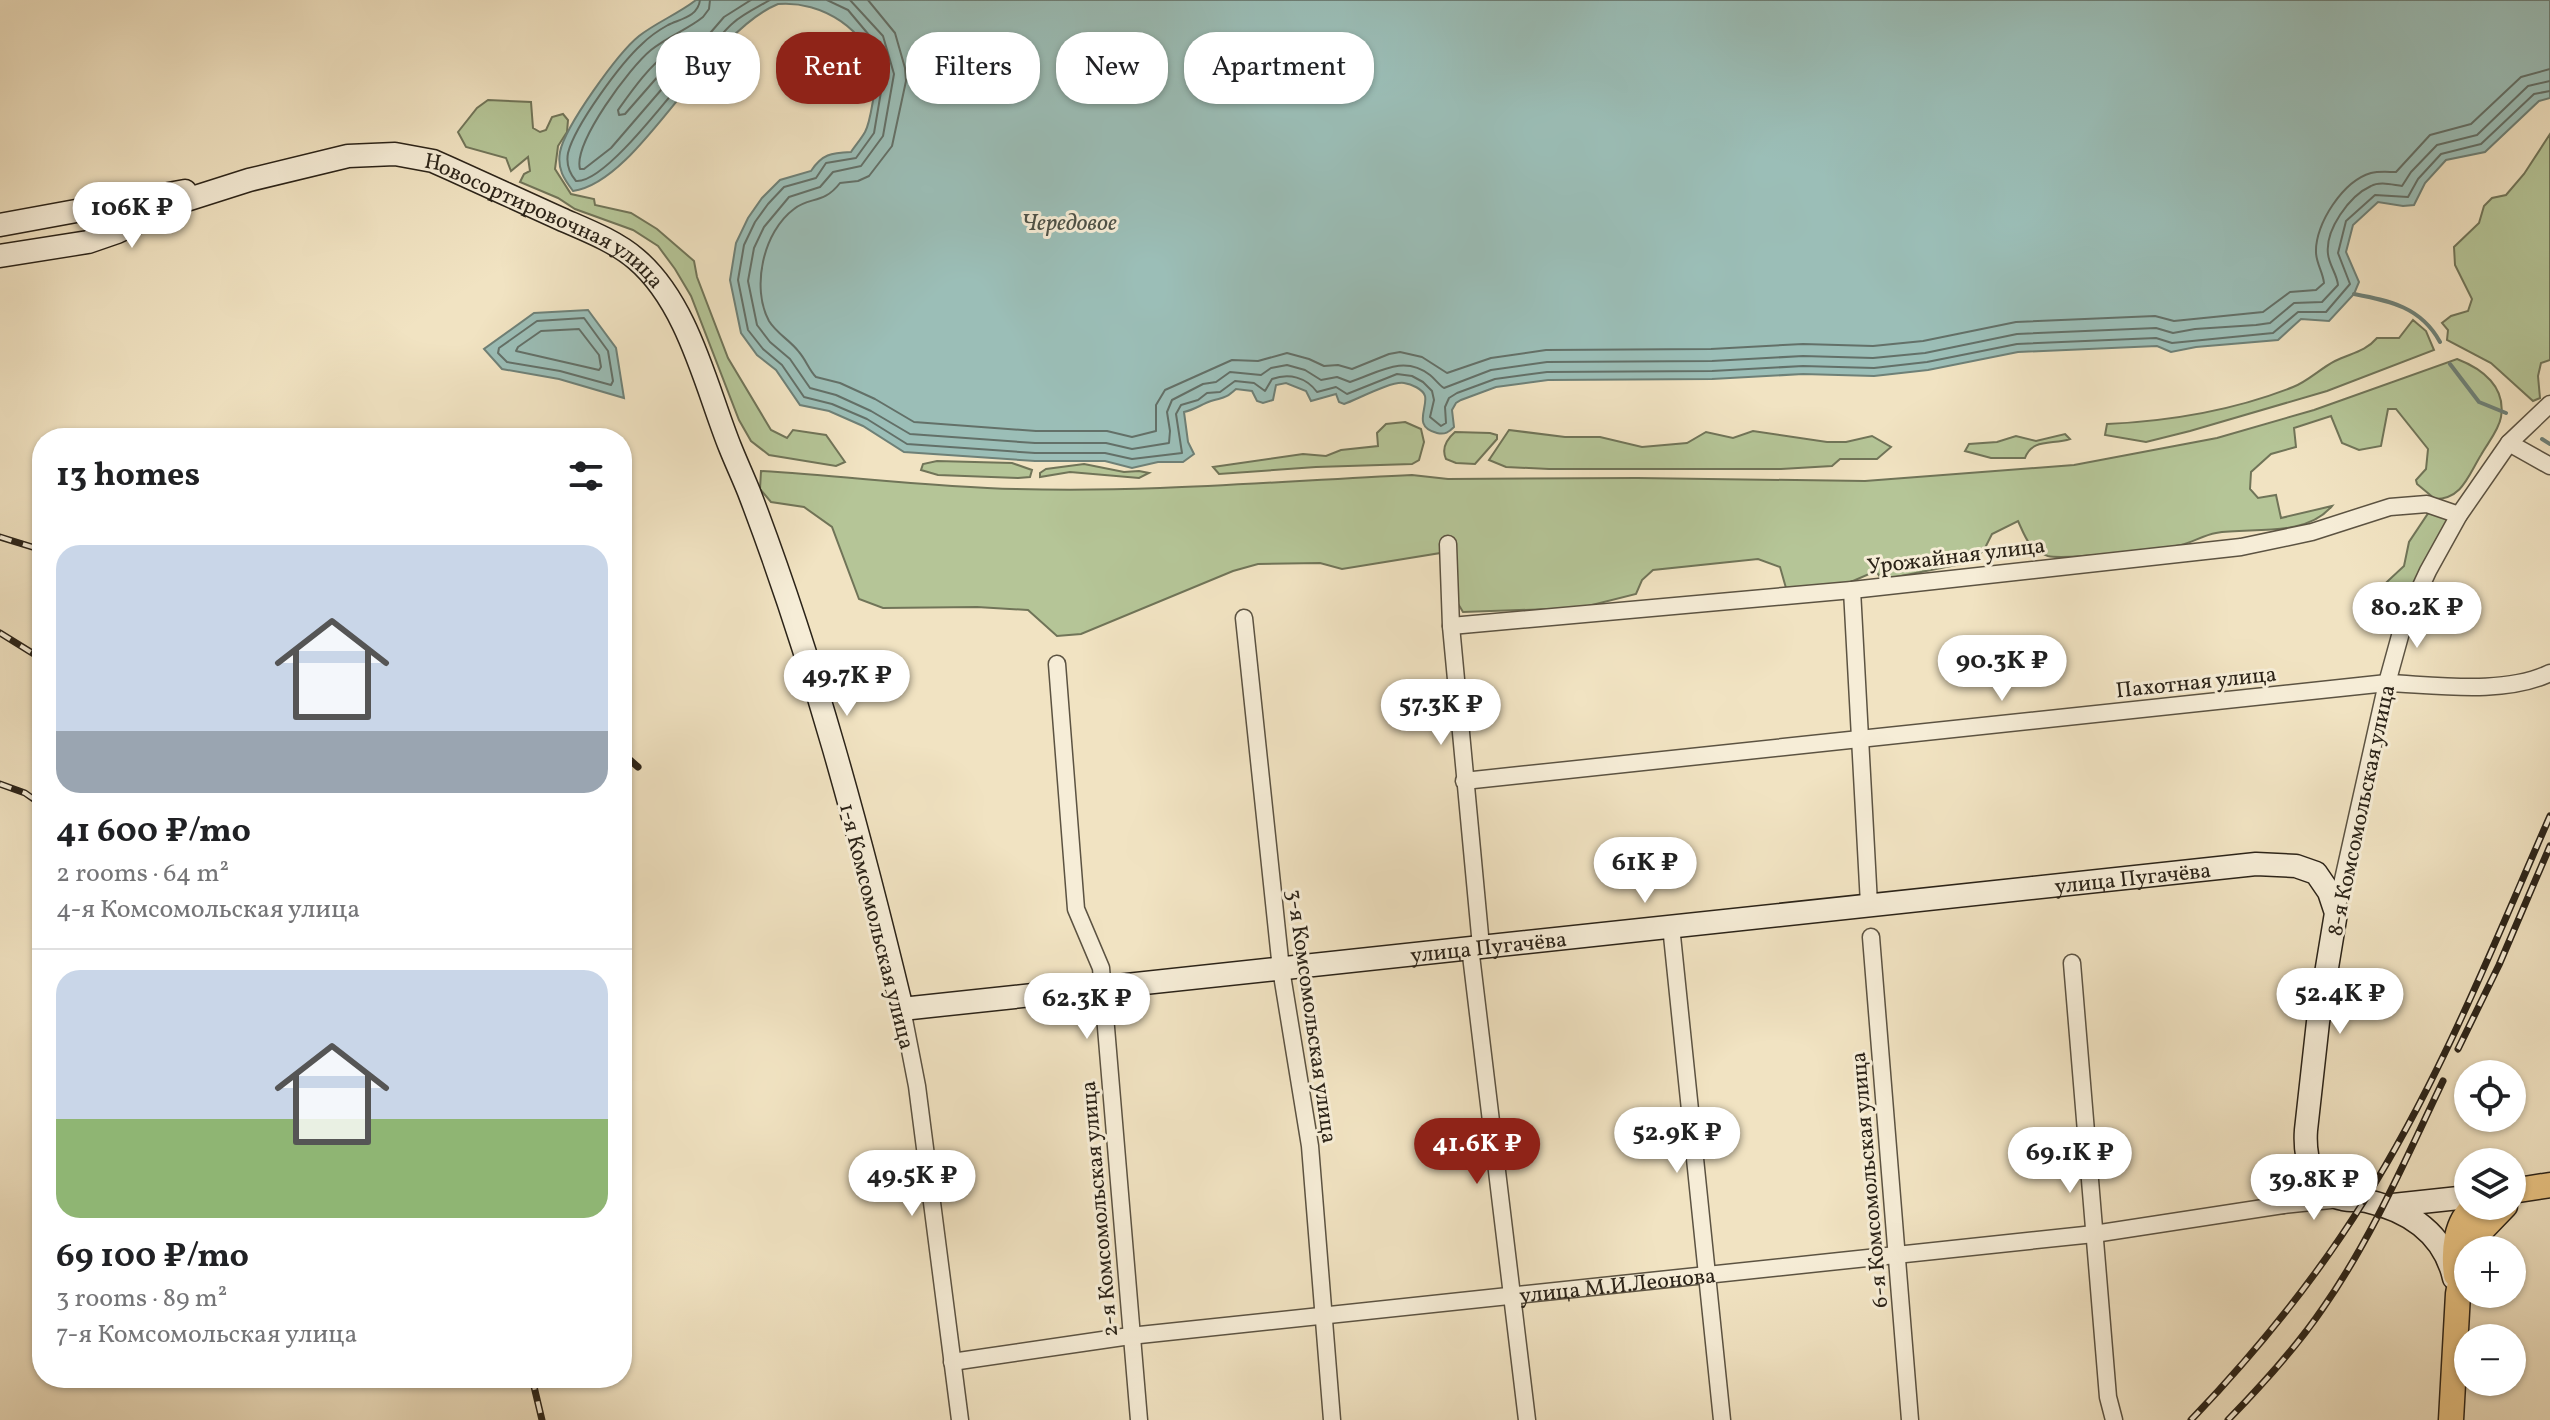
<!DOCTYPE html>
<html lang="en">
<head>
<meta charset="utf-8">
<style>
  body { margin:0; font-family:Vollkorn,serif; background:#f6f6f6; color:#202124; height:100vh; display:flex; flex-direction:column; font-size:30px; white-space:nowrap }
  * { box-sizing:border-box; margin:0 }
  p { font-size:26px; color:#757577 }
  .icon { flex:none; width:44px; height:44px; fill:none; stroke:currentColor; stroke-width:2; stroke-linecap:round; stroke-linejoin:round }
  .map { position:relative; flex:1; overflow:hidden }
  .side { position:absolute; left:32px; top:428px; width:600px; height:960px; display:flex; flex-direction:column; background:#fff; border-radius:32px; box-shadow:0 2px 6px #0004 }
  .side>* { flex:none }
  .guide { position:absolute; left:656px; top:32px; width:760px; height:72px; display:flex; gap:16px }
  .controls { position:absolute; left:2454px; top:1060px; display:grid; gap:16px }
  .controls a { display:grid; place-items:center; width:72px; height:72px; border-radius:50%; background:#fff; box-shadow:0 2px 6px #0004; font-size:40px }
  .price { position:absolute; translate:-50% -68px; padding:0 18px; border-radius:28px; background:#fff; color:#222; font-size:26px; line-height:52px; filter:drop-shadow(0 2px 4px #0008) }
  .price::after { content:''; position:absolute; left:50%; top:48px; width:24px; height:18px; margin-left:-12px; background:inherit; clip-path:polygon(0 0,100% 0,50% 100%) }
  .price.current { background:#8f2418; color:#fff }
  ul { padding:0; list-style:none }
  li { display:grid; align-content:center; gap:16px; height:424px; padding:0 24px }
  li+li { border-top:2px solid #e0e0e0 }
  li span { display:grid; place-items:center; height:248px; border-radius:24px; color:#555 }
  li>.icon { margin-inline-start:auto }
  span .icon { width:144px; height:144px; fill:#fffc; stroke-width:1 }
  li b { font-size:34px }
  h2 { display:flex; justify-content:space-between; align-items:center; height:96px; padding:0 24px; font-size:34px }
  .tag { padding:0 28px; border-radius:32px; background:#fff; box-shadow:0 2px 6px #0004; font-size:28px; line-height:72px }
  .tag.current { background:#8f2418; color:#fff }
  .map>svg:first-child { display:block }
</style>
</head>
<body>
<div class="map">
<svg width="2550" height="1420" viewBox="0 0 2550 1420">
  <rect width="100%" height="100%" fill="#f1e3c2"/>
  <filter id="stains"><feTurbulence type="fractalNoise" baseFrequency=".0025" numOctaves="4"/><feColorMatrix values="0 0 0 0 .2 0 0 0 0 .09 0 0 0 0 .02 0 0 0 .5 -.17"/></filter>
  <radialGradient id="worn" r=".72"><stop offset=".6" stop-color="#630" stop-opacity="0"/><stop offset="1" stop-color="#630" stop-opacity=".3"/></radialGradient>
  <path fill="#b5c597" stroke="#707458" stroke-width="2" d="M488,100L531,102L533,128L540,132L546,130L552,117L563,114L568,120L567,132L558,146L555,169L571,194L594,199L595,205L631,213L657,229L694,261L697,277L728,358L771,430L787,438L793,430L826,435L845,462L836,466L769,455L751,441L739,420L691,296L675,269L658,246L633,230L575,209L558,198L520,182L524,174L530,171L528,157L511,171L506,158L466,147L458,132L477,108Z
    M2550,134V360L2541,363L2538,376L2540,398L2533,401L2491,363L2447,340L2448,330L2442,323L2451,316L2468,311L2472,299L2455,265L2454,247L2479,223L2484,206L2492,198L2506,195L2524,174Z
    M2413,320L2426,331L2434,350L2327,391L2190,431L2146,442L2105,435L2107,424C2170,421 2235,410 2293,387C2307,382 2321,368 2335,361C2351,353 2365,352 2377,338H2399Z
    M2457,359C2483,369 2506,387 2501,417C2499,430 2487,444 2481,455C2468,476 2462,499 2435,499L2417,484L2416,480L2426,469L2428,449L2396,409H2388L2381,446L2359,450L2342,443L2331,416L2294,428L2296,447L2271,454L2251,472L2250,489L2258,498L2276,495L2281,518L2332,506C2305,538 2252,527 2216,533C2204,535 2193,542 2181,545C2161,549 2065,560 2048,556C2029,551 2025,536 2018,521L1992,534L1984,550L1971,562L1896,577H1880L1876,571L1846,584L1786,588L1780,567L1758,559L1653,570L1642,580L1636,594L1580,608L1463,612L1457,602L1453,551L1342,569L1320,563L1258,564L1233,571L1081,634L1057,636L1028,610L977,607L883,608L859,599L832,527L804,507L771,502L760,489L761,471C846,476 931,487 1016,489C1148,493 1280,481 1412,475L1448,479L1637,478L1865,481L2074,465L2217,438L2314,410Z
    M1405,422L1421,429L1424,442L1419,460L1412,464L1316,467L1219,474L1213,467L1303,454L1326,456L1341,450L1378,446L1377,433L1386,424Z
    M1509,430L1565,437H1600L1642,447L1687,443L1706,432L1733,438L1753,431L1827,442H1846L1872,436L1891,447L1877,459H1840L1832,466L1781,469H1549L1506,467L1489,460Z
    M1455,432L1490,433L1497,435V439L1475,464L1456,463L1446,459C1441,448 1447,439 1455,432Z
    M2065,434L2070,439C2053,445 2032,438 2025,458H1991L1965,451L1969,444L1997,442L2016,436L2036,441Z
    M937,461L1012,463L1032,470L1030,477L1018,478L938,475L921,470L923,464Z
    M1084,464L1124,472L1139,471L1149,473L1139,478L1070,472L1040,477V473L1046,469Z
    M2429,512L2446,516L2447,523L2399,625L2386,624L2380,619L2376,592L2404,566L2409,542Z"/>
  <path fill="#9bbeb7" stroke="#6e8077" stroke-width="2" d="M696,0H2550V98L2539,101L2485,152L2446,160L2425,183L2414,205L2403,206L2378,202L2353,225L2346,252L2359,282L2354,294L2329,321L2301,319L2278,340L2196,347L2171,352L2157,346L2018,352L1928,370L1874,376L1803,374L1712,379L1548,380L1496,387L1461,400L1456,403L1452,410L1454,427C1449,432 1445,435 1437,433C1412,427 1428,408 1425,396C1423,389 1411,384 1404,383C1391,381 1358,399 1344,404L1339,402L1336,394L1311,401L1306,391L1286,383L1276,385L1273,400L1263,403L1257,401L1252,391L1236,389C1225,399 1224,397 1211,401C1202,404 1194,410 1184,412L1188,442L1194,454L1183,462H1158L1132,468L1105,461H1035L904,452L863,426L829,411L800,405L776,370L757,355L741,333L730,280L736,243L748,218L762,198L780,180L811,171C822,154 831,153 851,152C855,146 861,139 865,132C870,123 877,83 875,72C869,31 822,0 778,4C705,34 640,182 573,191C564,179 557,169 560,152C565,126 618,53 639,36C657,22 678,14 696,0Z
    M588,310L616,348L624,398L559,379L502,369L484,349L534,313Z"/>
  <g fill="none" stroke-linecap="round" stroke-linejoin="round">
    <path stroke="#637068" stroke-width="2" d="M700,0C698,17 680,19 668,25C659,30 649,37 642,44C621,63 575,125 568,153C566,164 569,173 576,181C612,184 701,50 733,23C743,14 758,7 770,0
      M710,0L709,9L703,17C687,30 668,36 651,50C630,67 573,143 580,169H584L611,148L724,17L751,0
      M827,0L848,10L874,41L884,74L874,133L856,158L826,163L816,178L784,187L768,204L755,222L744,245L738,280L748,330L763,349L782,365L804,397L832,404L867,419L907,444L1035,453H1105L1132,459L1182,453L1176,414L1181,405L1198,400L1207,393L1220,392L1235,381L1254,383L1265,391L1272,379C1289,373 1306,377 1317,392L1336,387L1347,394L1397,374L1412,376L1423,382L1432,391L1434,400L1430,417L1441,426L1446,423L1445,407L1449,398L1457,393L1495,379L1547,372L1712,371L1803,366L1874,368L1927,362L2017,344L2156,338L2172,343L2273,333L2298,312H2326L2350,284L2338,253L2346,221L2375,195L2408,197L2418,179L2441,154L2481,144L2534,94L2550,91
      M850,0L883,36L894,74L883,136L861,166L833,172L820,187L789,197L764,227L754,248L748,281L757,325L770,342L790,359L810,388L836,395L871,411L910,434L1035,443H1106L1132,449L1169,443L1170,431L1167,412L1172,400L1203,384L1216,382L1230,372L1261,375L1271,368L1287,365L1305,370L1321,380L1337,377L1350,382C1378,373 1403,354 1430,375C1435,379 1439,385 1444,388L1491,370L1547,362L1712,361L1803,356L1873,358L1925,353L2017,334L2156,328L2173,333L2195,329L2256,325L2270,323L2294,303L2322,302L2338,285C2337,274 2329,265 2328,254C2325,230 2349,196 2371,186C2380,181 2393,185 2402,186L2411,172L2437,145L2477,135L2528,86L2550,81
      M868,0L895,33L905,68L906,81L892,146L869,176L858,181L840,183C823,205 810,196 794,209C763,232 751,288 769,321C777,334 790,340 799,352C806,360 809,370 816,377L840,383L875,399L914,422L1036,431H1107L1132,437L1156,431V405L1165,390L1232,360L1258,361L1287,353L1309,359L1324,366L1338,365L1352,369L1389,354L1400,352L1422,357L1447,373L1491,358L1546,350L1711,349L1803,344L1873,346L1923,341L2016,322L2155,316L2174,321L2263,312L2290,292L2316,290L2324,283C2323,272 2316,263 2316,252C2315,224 2343,181 2371,173C2379,171 2388,172 2396,172L2430,135L2471,124L2521,77L2550,69
      M670,51L674,53V58L625,114L619,115L618,110C633,89 649,66 670,51Z
      M584,318L608,351L613,381L611,385L560,371L507,362L498,353L499,348L537,321Z
      M579,329L599,355L601,367L599,370L516,351L518,347L541,331Z"/>
    <path stroke="#6e8077" stroke-width="4" d="M2354,294C2390,301 2421,307 2440,342
      M2450,364L2479,402L2506,413
      M2542,439L2550,444"/>
    <g stroke="#5c5342" stroke-width="19">
      <g id="minor">
        <path d="M2509,443L2550,466"/>
        <path d="M1448,544L1451,626L1481,946"/>
        <path d="M1852,590L1869,904"/>
        <path d="M1244,618L1281,969L1310,1146L1332,1420"/>
        <path d="M1451,626L1852,590L2241,547L2312,532L2390,507L2427,504L2459,515"/>
        <path d="M1057,664L1076,909L1101,968L1139,1420"/>
        <path d="M1464,781L2387,683C2436,685 2505,695 2550,673"/>
        <path d="M2336,911L2387,683L2403,625L2428,571L2459,515L2509,443L2550,404"/>
        <path d="M1671,926L1722,1420"/>
        <path d="M1871,937L1910,1420"/>
        <path d="M1470,947L1527,1420"/>
        <path d="M2072,963L2108,1397L2114,1420"/>
        <path d="M902,1009L917,1086L960,1420"/>
        <path d="M2283,1205L2309,1162"/>
        <path id="s1" d="M952,1362L1130,1336L2094,1234L2283,1205L2340,1199"/>
      </g>
    </g>
    <g stroke="#2b2318" stroke-width="25">
      <g id="secondary">
        <path d="M0,225L185,191"/>
        <path id="s2" d="M0,256L88,242L117,232L183,201L249,180L348,156L395,154L433,161L451,169C488,186 524,202 561,219C586,230 615,241 636,259C688,303 706,387 730,447C736,462 743,477 749,492C813,659 860,835 902,1009L2256,864L2296,866L2316,873L2329,892L2336,913L2318,1022L2306,1130C2304,1157 2312,1193 2343,1199C2351,1201 2359,1199 2367,1201C2410,1211 2444,1234 2454,1278"/>
        <path d="M2384,1206L2468,1197"/>
      </g>
    </g>
    <g stroke="#2b2318" stroke-width="27">
      <path id="primary" d="M2512,1191L2550,1185
        M2471,1250L2479,1233L2505,1206
        M2456,1275C2453,1252 2455,1221 2475,1206
        M2451,1420L2458,1294L2463,1267L2468,1256"/>
    </g>
    <use href="#minor" stroke="#f6edd7" stroke-width="16"/>
    <use href="#secondary" stroke="#f6edd7" stroke-width="22"/>
    <use href="#primary" stroke="#e8c281" stroke-width="24"/>
    <g stroke="#2b2318" stroke-width="7">
      <path id="rail" d="M0,537L42,550
        M0,633L42,659
        M622,753L638,767
        M0,784L25,793L42,805
        M2458,1049L2499,965L2550,846
        M532,1378L542,1420
        M2191,1420C2255,1353 2315,1280 2364,1201C2440,1080 2493,946 2550,816
        M2228,1420C2261,1386 2296,1348 2323,1308C2372,1238 2406,1158 2443,1081"/>
    </g>
    <use href="#rail" stroke="#f6edd7" stroke-width="4" stroke-dasharray="12" stroke-linecap="butt"/>
  </g>
  <g text-anchor="middle" stroke-width="6" stroke-linejoin="round" paint-order="stroke">
    <g font-size="22" fill="#2b2318" stroke="#f6edd7">
      <text dy="8" stroke="none"><textPath href="#s2" startOffset="576">Новосортировочная улица</textPath></text>
      <text transform="translate(1956 555) rotate(-7)" y="8">Урожайная улица</text>
      <text transform="translate(2196 681) rotate(-6)" y="8">Пахотная улица</text>
      <text transform="translate(2360 810) rotate(-78)" y="8">8-я Комсомольская улица</text>
      <text dy="8" stroke="none"><textPath href="#s2" startOffset="2714">улица Пугачёва</textPath></text>
      <text transform="translate(878 926) rotate(76)" y="8">1-я Комсомольская улица</text>
      <text dy="8" stroke="none"><textPath href="#s2" startOffset="2066">улица Пугачёва</textPath></text>
      <text transform="translate(1313 1016) rotate(82)" y="8">3-я Комсомольская улица</text>
      <text transform="translate(1868 1180) rotate(-95)" y="8">6-я Комсомольская улица</text>
      <text transform="translate(1098 1209) rotate(-95)" y="8">2-я Комсомольская улица</text>
      <text dy="8" stroke="none"><textPath href="#s1" startOffset="670">улица М.И.Леонова</textPath></text>
    </g>
    <g font-size="24" font-style="italic" fill="#4d5248" stroke="#f6edd7">
      <text x="1069" y="230">Чередовое</text>
    </g>
  </g>
  <rect width="100%" height="100%" filter="url(#stains)"/>
  <rect width="100%" height="100%" fill="url(#worn)"/>
</svg>
<div class="controls">
<a><svg class="icon" aria-label="locate" viewBox="0 0 24 24"><circle cx="12" cy="12" r="6"/><path d="M12 2v4M12 18v4M2 12h4M18 12h4"/></svg></a>
<a><svg class="icon" aria-label="layers" viewBox="0 0 24 24"><path d="M12 4l9 5-9 5-9-5zM3 14l9 5 9-5"/></svg></a>
<a>+</a>
<a>−</a>
</div>
<b class="price" style="left:132px;top:250px">106K ₽</b>
<b class="price" style="left:2417px;top:650px">80.2K ₽</b>
<b class="price" style="left:2002px;top:703px">90.3K ₽</b>
<b class="price" style="left:847px;top:718px">49.7K ₽</b>
<b class="price" style="left:1441px;top:747px">57.3K ₽</b>
<b class="price" style="left:1645px;top:905px">61K ₽</b>
<b class="price" style="left:2340px;top:1036px">52.4K ₽</b>
<b class="price" style="left:1087px;top:1041px">62.3K ₽</b>
<b class="price" style="left:1677px;top:1175px">52.9K ₽</b>
<b class="price current" style="left:1477px;top:1186px">41.6K ₽</b>
<b class="price" style="left:2070px;top:1195px">69.1K ₽</b>
<b class="price" style="left:912px;top:1218px">49.5K ₽</b>
<b class="price" style="left:2314px;top:1222px">39.8K ₽</b>
<div class="guide">
<a class="tag">Buy</a>
<a class="tag current">Rent</a>
<a class="tag">Filters</a>
<a class="tag">New</a>
<a class="tag">Apartment</a>
</div>
<section class="side">
<h2>13 homes<svg class="icon" aria-label="filters" viewBox="0 0 24 24"><path d="M4 7h16M4 17h16"/><circle cx="9" cy="7" r="2"/><circle cx="15" cy="17" r="2"/></svg></h2>
<ul>
<li><span style="background:linear-gradient(#c9d6e8 75%,#9aa5b1 0)"><svg class="icon" aria-label="home" viewBox="0 0 24 24"><path d="M3 11l9-7 9 7M6 9v11h12V9"/></svg></span><div><b>41 600 ₽/mo</b><p>2 rooms · 64 m²</p><p>4-я Комсомольская улица</p></div></li>
<li><span style="background:linear-gradient(#c9d6e8 60%,#8fb573 0)"><svg class="icon" aria-label="home" viewBox="0 0 24 24"><path d="M3 11l9-7 9 7M6 9v11h12V9"/></svg></span><div><b>69 100 ₽/mo</b><p>3 rooms · 89 m²</p><p>7-я Комсомольская улица</p></div></li>
</ul>
</section>
</div>
</body>
</html>
